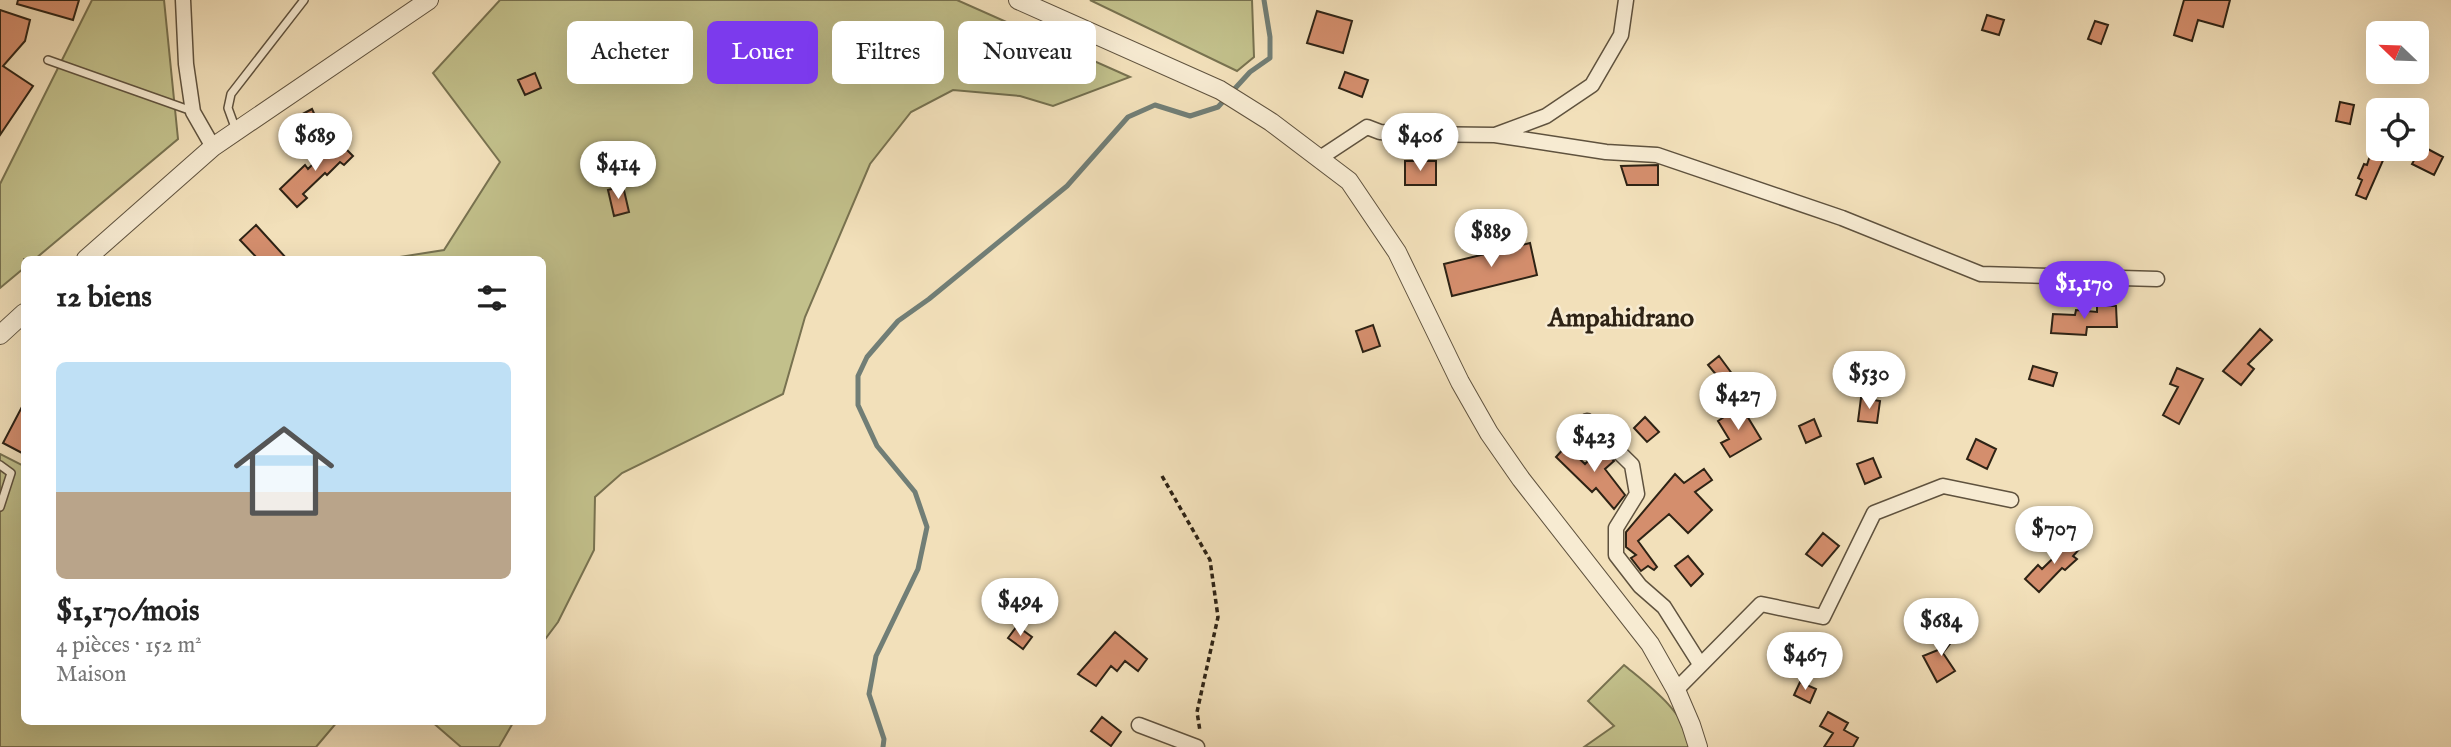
<!DOCTYPE html>
<html lang="fr">
<head>
<meta charset="utf-8">
<style>
  body { margin:0; font-family:"IM FELL English",serif; background:#f6f6f6; color:#222; height:100vh; display:flex; flex-direction:column; font-size:26px; white-space:nowrap }
  * { box-sizing:border-box; margin:0 }
  p { font-size:23px; color:#767676 }
  .icon { flex:none; width:38px; height:38px; fill:none; stroke:currentColor; stroke-width:2; stroke-linecap:round; stroke-linejoin:round }
  .map { position:relative; flex:1; overflow:hidden }
  .panel { position:absolute; left:21px; top:256px; width:525px; height:469px; display:flex; flex-direction:column; background:#fff; border-radius:10px; box-shadow:0 7px 28px #0002 }
  .panel>* { flex:none }
  .banner { position:absolute; left:567px; top:21px; width:665px; height:63px; display:flex; gap:14px }
  .needle { width:46px; rotate:293deg }
  .buttons { position:absolute; left:2366px; top:21px; display:grid; gap:14px }
  .buttons a { display:grid; place-items:center; width:63px; height:63px; border-radius:10px; background:#fff; box-shadow:0 7px 28px #0002; font-size:35px }
  .price { position:absolute; translate:-50% -60px; padding:0 16px; border-radius:24px; background:#fff; color:#222; font-size:23px; line-height:46px; filter:drop-shadow(0 2px 4px #0008) }
  .price::after { content:''; position:absolute; left:50%; top:42px; width:21px; height:16px; margin-left:-10px; background:inherit; clip-path:polygon(0 0,100% 0,50% 100%) }
  .price.on { background:#7c3aed; color:#fff }
  ul { padding:0; list-style:none }
  li { display:grid; align-content:center; gap:14px; height:371px; padding:0 35px }
  li+li { border-top:2px solid #e0e0e0 }
  li span { display:grid; place-items:center; height:217px; border-radius:10px; color:#555 }
  li>.icon { margin-inline-start:auto }
  span .icon { width:126px; height:126px; fill:#fffc; stroke-width:1 }
  li b { font-size:30px }
  h2 { display:flex; justify-content:space-between; align-items:center; height:84px; padding:0 35px; font-size:30px }
  .tag { padding:0 24px; border-radius:10px; background:#fff; box-shadow:0 7px 28px #0002; font-size:24px; line-height:63px }
  .tag.on { background:#7c3aed; color:#fff }
  .map>svg:first-child { display:block }
</style>
</head>
<body>
<div class="map">
<svg width="2451" height="747" viewBox="0 0 2451 747">
  <rect width="100%" height="100%" fill="#f2e0ba"/>
  <filter id="stains"><feTurbulence type="fractalNoise" baseFrequency=".00286" numOctaves="4"/><feColorMatrix values="0 0 0 0 .2 0 0 0 0 .09 0 0 0 0 .02 0 0 0 .5 -.17"/></filter>
  <radialGradient id="worn" r=".72"><stop offset=".6" stop-color="#630" stop-opacity="0"/><stop offset="1" stop-color="#630" stop-opacity=".3"/></radialGradient>
  <path fill="#c2c08b" stroke="#787250" stroke-width="2" d="M92,0H164L178,139L35,259H24V268L0,288V184Z
    M500,0H957L1130,77L1053,106L1020,96L953,90L911,112L870,164L805,317L783,394L622,473L595,497L594,550L558,622L543,642L542,259H387L444,250L500,162L433,73Z
    M1090,0H1252L1254,57L1237,71Z
    M0,454L24,466V721H338L316,747H0Z
    M1624,665C1648,685 1687,713 1691,747H1584L1614,726L1588,701Z
    M431,721H514L499,747H461Z"/>
  <g fill="none" stroke-linecap="round" stroke-linejoin="round">
    <path stroke="#717e76" stroke-width="5" d="M883,747L884,739L869,694L876,656L918,569L927,527L915,492L877,446L858,405V376L867,357L898,321L929,299L1067,186L1128,117L1155,105L1190,116L1218,107L1250,72L1270,58V37L1264,0"/>
  </g>
  <path fill="#d48e6d" stroke="#2e2315" stroke-width="2" d="M18,0H79L73,20L17,4Z
    M2184,0H2230L2223,27L2198,20L2192,41L2174,35Z
    M0,10L30,20L25,41L3,66L33,86L0,135Z
    M1317,11L1352,21L1343,53L1307,43Z
    M1987,15L2004,20L1999,35L1982,30Z
    M2095,21L2108,25L2101,44L2088,39Z
    M1345,72L1368,80L1362,97L1339,88Z
    M535,73L541,88L525,95L518,80Z
    M2340,102L2354,105L2350,124L2336,121Z
    M312,109L318,122L301,130L295,118Z
    M337,140L353,156L344,165L340,162L327,175L325,173L303,194L307,198L297,207L280,189L305,165L308,169Z
    M2422,146L2443,157L2434,175L2412,164Z
    M2372,149H2388L2366,199L2356,195L2362,180L2358,178L2364,164L2367,165Z
    M1405,161H1436V185H1405Z
    M1658,165V185H1627L1621,166Z
    M623,186L629,212L614,216L608,190Z
    M256,225L287,259H258L240,240Z
    M1530,243L1537,275L1452,296L1444,264Z
    M2097,306H2116L2117,327H2087L2086,335L2051,333L2053,314L2075,315L2076,310L2097,312Z
    M1373,325L1380,346L1363,352L1356,331Z
    M2260,329L2272,340L2248,364L2254,369L2241,385L2223,371Z
    M1719,356L1733,375L1723,383L1708,365Z
    M2033,366L2057,373L2053,386L2029,379Z
    M2177,368L2203,379L2179,424L2163,415L2178,387L2170,384Z
    M1861,398L1880,401L1877,423L1858,421Z
    M24,403V454L3,443Z
    M1741,406L1761,439L1730,457L1721,443L1729,439L1718,421Z
    M1645,417L1659,432L1647,442L1634,428Z
    M1814,419L1821,436L1806,443L1799,426Z
    M1976,439L1996,449L1987,469L1967,459Z
    M1566,446L1585,464L1601,448L1614,461L1605,469L1625,495L1614,509L1596,488L1592,492L1556,457Z
    M1873,458L1881,477L1865,484L1857,464Z
    M1704,469L1712,480L1695,492L1712,510L1688,533L1669,514L1638,541L1657,567L1654,570L1648,566L1641,571L1631,558L1636,555L1626,547V532L1675,474L1684,483Z
    M1823,533L1839,546L1822,566L1806,554Z
    M2074,538L2082,546L2073,556L2077,559L2065,570L2062,568L2039,592L2025,579L2038,565L2042,569Z
    M1688,556L1703,574L1691,586L1675,566Z
    M1017,626L1032,637L1023,649L1008,638Z
    M1946,630L1953,635V640L1943,653L1955,671L1937,682L1923,656L1938,650V635Z
    M1115,632L1147,659L1138,671L1125,661L1117,671L1111,666L1096,686L1078,674Z
    M1800,682L1816,689L1810,703L1794,695Z
    M1828,712L1848,723L1844,730L1858,738L1853,747H1824L1833,733L1820,726Z
    M1102,717L1121,732L1111,746L1091,731Z"/>
  <g fill="none" stroke-linecap="round" stroke-linejoin="round">
    <g stroke="#5f523e" stroke-width="10">
      <path id="service" d="M48,60L192,111
        M236,130L228,108L231,94L304,0
        M0,465L11,473L0,507"/>
    </g>
    <g stroke="#5f523e" stroke-width="17">
      <path id="minor" d="M183,0L186,64L193,112L213,147
        M1495,135L1606,152L1657,155L1842,218L1981,274L2157,279
        M1320,158L1367,127L1380,132L1410,134L1495,135L1546,116L1592,85L1621,35L1626,0
        M1587,421L1632,465L1637,494L1616,528V555L1640,586L1664,607L1700,664
        M1676,690L1761,604L1823,617L1874,513L1943,486L2011,500
        M1139,725L1197,747"/>
    </g>
    <g stroke="#5f523e" stroke-width="20">
      <path id="tertiary" d="M1018,0L1220,90L1271,122L1349,181L1397,252L1460,382L1489,433L1521,479L1650,644L1676,690L1691,725L1698,747
        M86,259L213,147L429,0
        M0,335L24,313"/>
    </g>
    <path stroke="#2e2315" stroke-width="3.5" stroke-dasharray="5 3.5" stroke-linecap="butt" d="M1162,476L1210,560L1218,617L1197,712L1200,731"/>
    <use href="#service" stroke="#f7ebd2" stroke-width="7"/>
    <use href="#minor" stroke="#f7ebd2" stroke-width="14"/>
    <use href="#tertiary" stroke="#f7ebd2" stroke-width="18"/>
  </g>
  <g text-anchor="middle" stroke-width="5" stroke-linejoin="round" paint-order="stroke">
    <g font-size="26" font-weight="bold" fill="#2e2315" stroke="#f7ebd2">
      <text x="1621" y="326">Ampahidrano</text>
    </g>
  </g>
  <rect width="100%" height="100%" filter="url(#stains)"/>
  <rect width="100%" height="100%" fill="url(#worn)"/>
</svg>
<div class="buttons">
<a><svg class="needle" viewBox="-14 -14 28 28"><path d="M0-13l5 13h-10z" fill="#e53935"/><path d="M0 13l5-13h-10z" fill="#767676"/></svg></a>
<a><svg class="icon" aria-label="locate" viewBox="0 0 24 24"><circle cx="12" cy="12" r="6"/><path d="M12 2v4M12 18v4M2 12h4M18 12h4"/></svg></a>
</div>
<b class="price" style="left:315px;top:173px">$689</b>
<b class="price" style="left:1420px;top:173px">$406</b>
<b class="price" style="left:618px;top:201px">$414</b>
<b class="price" style="left:1491px;top:269px">$889</b>
<b class="price on" style="left:2084px;top:321px">$1,170</b>
<b class="price" style="left:1869px;top:411px">$530</b>
<b class="price" style="left:1738px;top:432px">$427</b>
<b class="price" style="left:1594px;top:474px">$423</b>
<b class="price" style="left:2054px;top:566px">$707</b>
<b class="price" style="left:1020px;top:638px">$494</b>
<b class="price" style="left:1941px;top:658px">$684</b>
<b class="price" style="left:1805px;top:692px">$467</b>
<div class="banner">
<a class="tag">Acheter</a>
<a class="tag on">Louer</a>
<a class="tag">Filtres</a>
<a class="tag">Nouveau</a>
</div>
<section class="panel">
<h2>12 biens<svg class="icon" aria-label="filters" viewBox="0 0 24 24"><path d="M4 7h16M4 17h16"/><circle cx="9" cy="7" r="2"/><circle cx="15" cy="17" r="2"/></svg></h2>
<ul>
<li><span style="background:linear-gradient(#bfe0f5 60%,#b9a48a 0)"><svg class="icon" aria-label="home" viewBox="0 0 24 24"><path d="M3 11l9-7 9 7M6 9v11h12V9"/></svg></span><div><b>$1,170/mois</b><p>4 pièces · 152 m²</p><p>Maison</p></div></li>
</ul>
</section>
</div>
</body>
</html>
